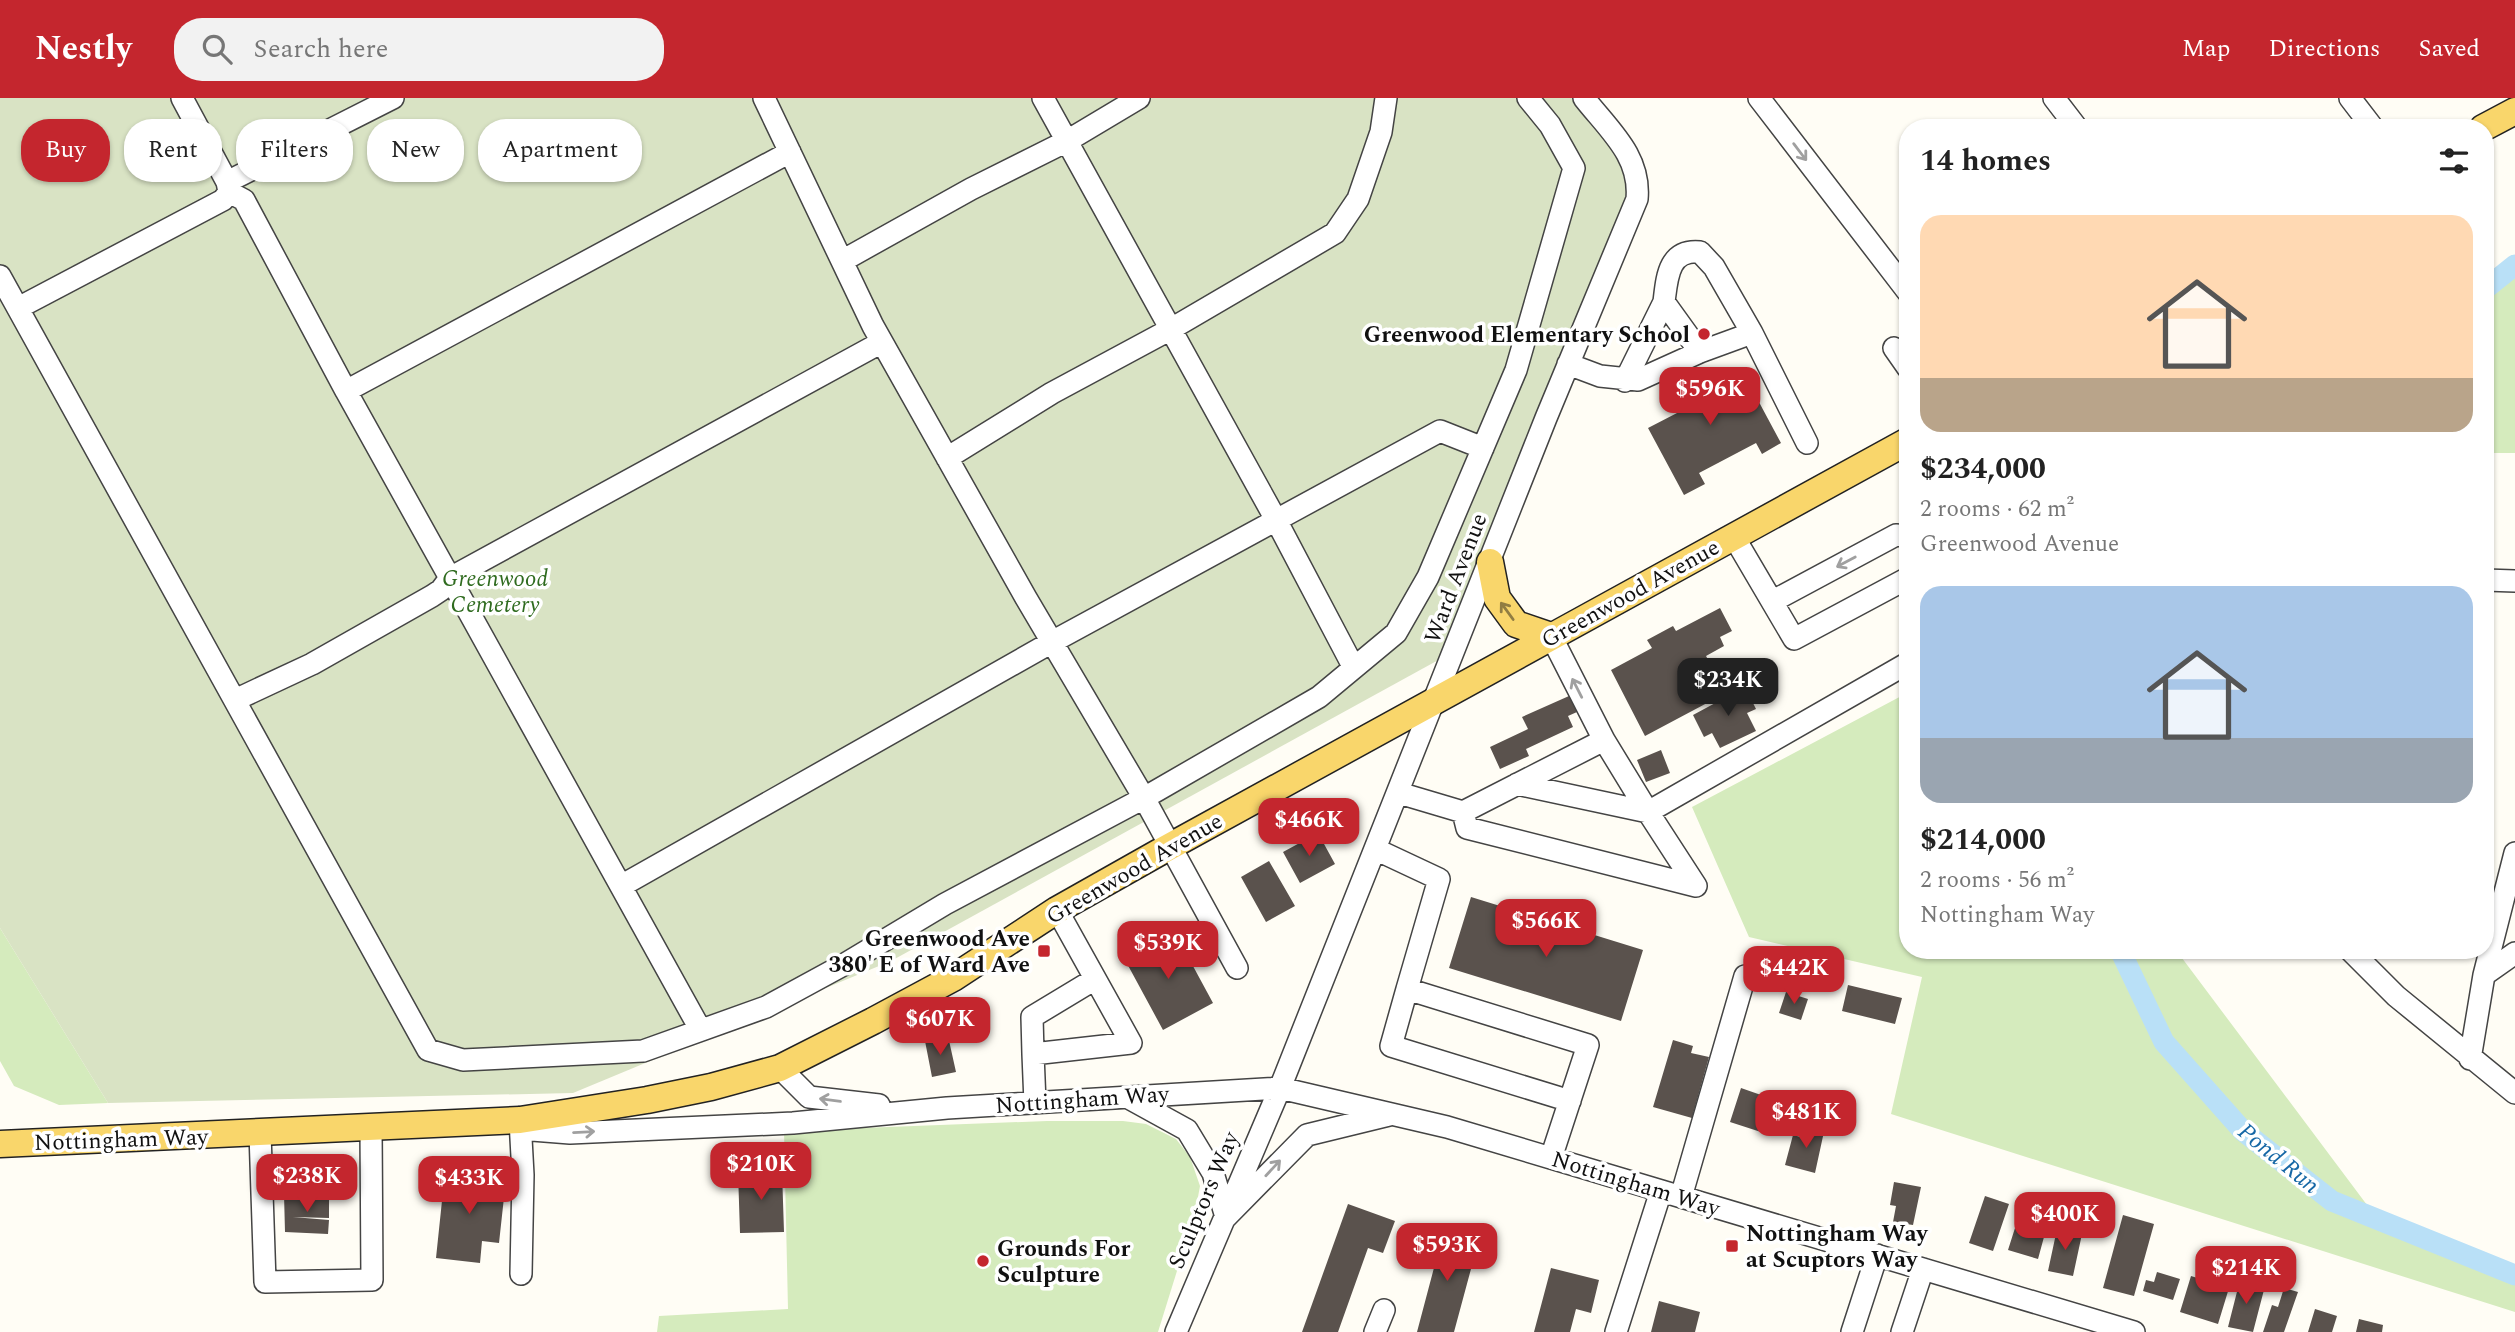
<!DOCTYPE html>
<html lang="en">
<head>
<meta charset="utf-8">
<style>
  body { margin:0; font-family:Spectral,serif; background:#f2f2f2; color:#222; height:100vh; display:flex; flex-direction:column; font-size:26px; white-space:nowrap }
  * { box-sizing:border-box; margin:0 }
  p { font-size:23px; color:#767676 }
  .icon { flex:none; width:38px; height:38px; fill:none; stroke:currentColor; stroke-width:2; stroke-linecap:round; stroke-linejoin:round }
  .map { position:relative; flex:1; overflow:hidden }
  .sheet { position:absolute; left:1899px; top:21px; width:595px; height:840px; display:flex; flex-direction:column; background:#fff; border-radius:28px; box-shadow:0 2px 5px #0004 }
  .sheet>* { flex:none }
  .top-card { position:absolute; left:21px; top:21px; width:665px; height:63px; display:flex; gap:14px }
  .price { position:absolute; translate:-50% -60px; padding:0 16px; border-radius:14px; background:#c4262e; color:#fff; font-size:23px; line-height:46px; filter:drop-shadow(0 2px 4px #0008) }
  .price::after { content:''; position:absolute; left:50%; top:42px; width:21px; height:16px; margin-left:-10px; background:inherit; clip-path:polygon(0 0,100% 0,50% 100%) }
  .price.current { background:#222; color:#fff }
  ul { padding:0; list-style:none }
  li { display:grid; align-content:center; gap:14px; height:371px; padding:0 21px }
  li span { display:grid; place-items:center; height:217px; border-radius:21px; color:#555 }
  li>.icon { margin-inline-start:auto }
  span .icon { width:126px; height:126px; fill:#fffc; stroke-width:1 }
  li b { font-size:30px }
  h2 { display:flex; justify-content:space-between; align-items:center; height:84px; padding:0 21px; font-size:30px }
  .chip { padding:0 24px; border-radius:28px; background:#fff; box-shadow:0 2px 5px #0004; font-size:24px; line-height:63px }
  .chip.current { background:#c4262e; color:#fff }
  header { display:flex; align-items:center; gap:42px; box-sizing:border-box; height:98px; padding:0 35px; background:#c4262e; color:#fff }
  header strong { font-size:33px }
  nav { display:flex; gap:38px; margin-inline-start:auto; font-size:24px }
  .search { width:490px; height:63px; background:#f2f2f2; display:flex; align-items:center; gap:18px; box-sizing:border-box; padding:0 24px; border-radius:28px; color:#767676; font-size:26px }
  .map>svg:first-child { display:block }
</style>
</head>
<body>
<header>
<strong>Nestly</strong>
<div class="search"><svg class="icon" aria-label="search" viewBox="0 0 24 24"><circle cx="10" cy="10" r="6"/><path d="M15 15l6 6"/></svg>Search here</div>
<nav><a>Map</a><a>Directions</a><a>Saved</a></nav>
</header>
<div class="map">
<svg width="2515" height="1234" viewBox="0 0 2515 1234">
  <rect width="100%" height="100%" fill="#fffdf5"/>
  <path fill="#d5ebbd" d="M2515,163V355H2485V186Z
    M1907,595L1908,852H2176L2373,1115L2515,1176V1214L1891,1016L1922,879L1749,839L1692,709Z
    M0,830L108,1005L59,1007L14,988L0,963Z
    M1047,1023H1123L1146,1026L1176,1041L1190,1059L1200,1088L1195,1115L1158,1234H657L659,1218L788,1211L784,1033Z"/>
  <path fill="#d9e3c4" d="M0,0H1579L1648,91L1462,549L891,863L573,995L108,1005L0,830Z"/>
  <g fill="none" stroke-linecap="round" stroke-linejoin="round">
    <path stroke="#b9e0f7" stroke-width="21" d="M2485,191L2515,167
      M2120,852L2164,944L2243,1033L2332,1103L2515,1177"/>
  </g>
  <path fill="#5a524d" d="M1703,269L1716,293L1745,278L1781,345L1762,356L1756,345L1699,375L1705,386L1684,397L1648,330L1677,315L1663,291Z
    M1720,510L1732,533L1720,539L1724,548L1706,558L1711,567L1724,560L1739,588L1645,638L1611,572L1652,550L1647,542L1673,528L1676,533Z
    M1745,589L1756,611L1747,615L1756,633L1720,650L1712,635L1704,639L1693,617Z
    M1569,598L1577,614L1568,618L1573,629L1526,651L1529,658L1500,671L1490,649L1528,631L1522,619Z
    M1661,652L1670,675L1646,684L1637,662Z
    M1318,735L1335,766L1300,785L1283,754Z
    M1269,763L1295,808L1266,824L1241,779Z
    M1471,799L1643,852L1621,923L1449,870Z
    M1174,833L1213,905L1163,932L1124,860Z
    M1848,887L1902,900L1895,926L1842,913Z
    M1786,894L1808,901L1801,922L1779,915Z
    M948,938L956,974L932,979L925,943Z
    M1673,942L1693,948L1691,955L1709,959L1692,1020L1653,1009Z
    M1741,990L1761,997L1760,1002L1773,1007L1764,1035L1730,1024Z
    M1812,1026L1825,1029L1815,1075L1785,1067L1793,1037L1808,1041Z
    M782,1073L784,1134L740,1135L738,1074Z
    M445,1074L506,1081L499,1145L482,1143L480,1165L436,1160Z
    M1894,1084L1921,1089L1913,1127L1893,1124L1896,1108L1890,1107Z
    M284,1096L329,1097V1120L293,1119L329,1122L328,1136L285,1134Z
    M1985,1098L2009,1106L1993,1153L1969,1145Z
    M1348,1106L1395,1123L1383,1155L1368,1150L1338,1234H1302Z
    M2123,1117L2154,1126L2134,1198L2103,1190Z
    M2027,1124L2038,1127L2036,1136L2044,1139L2038,1161L2008,1152L2015,1130L2025,1133Z
    M2057,1131L2082,1136L2073,1178L2048,1173Z
    M1436,1134L1478,1145L1454,1234H1417L1435,1166L1427,1164Z
    M1551,1170L1599,1182L1591,1215L1576,1211L1570,1234H1534Z
    M2157,1174L2180,1181L2173,1202L2143,1193L2146,1182L2154,1184Z
    M2191,1178L2229,1190L2218,1226L2180,1214Z
    M2240,1182L2265,1188L2253,1234L2228,1229Z
    M2284,1190L2298,1194L2284,1234H2263L2272,1207L2278,1209Z
    M1659,1203L1700,1214L1695,1234H1651Z
    M2315,1211L2337,1218L2332,1234H2308Z
    M2359,1221L2383,1227L2382,1234H2356Z"/>
  <g fill="none" stroke-linecap="round" stroke-linejoin="round">
    <g stroke="#444" stroke-width="24">
      <path id="minor" d="M182,0L227,84L393,0
        M764,0L873,228L1026,500L1144,700L1237,870
        M1043,0L1275,420L1354,570
        M1759,0L1908,194
        M2054,0L2077,30
        M2350,0L2373,30
        M790,54L346,293L450,480L882,244
        M229,94L244,102L346,293
        M842,163L971,91L1067,43L1139,0
        M0,178L428,952L463,962L643,953L766,909L845,866L945,806L1144,700L1319,599L1396,535L1428,479L1516,272L1574,70L1550,27L1528,0
        M1664,204C1667,180 1668,151 1700,154L1714,169L1752,235
        M18,210L223,102L229,94L227,84
        M1894,250L1908,270
        M1568,266L1600,278L1638,282L1700,254L1752,235L1807,345
        M1625,283L1664,204L1700,254
        M947,360L1052,295L1171,231L1335,135L1358,101L1381,34L1386,0
        M1734,439L1794,541L1908,480
        M450,480L700,931
        M2485,482L2515,483
        M1773,503L1896,437L1908,438
        M1551,538L1604,642L1648,714L1908,565
        M235,602L312,566L432,498L441,492L450,480
        M1399,695L1463,714L1604,642
        M1463,714L1467,730L1696,788L1648,714L1517,686
        M1375,751L1439,781L1407,891L1588,947L1551,1060
        M621,788L1052,544L1440,333L1483,350
        M2350,852L2396,898L2515,995
        M2484,877L2515,855
        M1407,891L1391,948L1570,1003
        M1033,956L1032,919L1095,881
        M2470,961L2484,877L2515,755
        M780,970L809,999L879,1007
        M1127,999L1187,1032L1213,1075L1226,1119L1307,1037L1389,1017
        M1035,1005L1033,956L1131,945L1057,812
        M520,1022L532,1032L570,1035L793,1025L947,1010L1280,990L1447,1029L2134,1234
        M520,1022L523,1077L521,1176
        M260,1035L265,1184L372,1182L371,1029
        M1681,1099L1745,878
        M1176,1234L1280,990L1546,320L1637,101C1641,58 1609,32 1584,0
        M1375,1234L1384,1212
        M1616,1234L1661,1093
        M1852,1234L1877,1157
        M1902,1234L1923,1171"/>
    </g>
    <g stroke="#222" stroke-width="29">
      <path id="major" d="M2483,30L2515,13
        M1490,464L1497,500L1516,526L1551,538
        M0,1046L520,1022L647,1002L711,989L780,970L873,923L953,880L1057,812L1158,755L1908,343"/>
    </g>
    <use href="#minor" stroke="#fff" stroke-width="21"/>
    <use href="#major" stroke="#f9d66b" stroke-width="26"/>
  </g>
  <defs><path id="oneway-shaft" d="M-6 0H5M1.5-3L5.5 0L1.5 3" fill="none" stroke-width="1.6" stroke-linecap="round" stroke-linejoin="round" transform="scale(1.75)"/></defs>
  <g stroke="#a0a0a0">
    <use href="#oneway-shaft" transform="translate(1800 54) rotate(53)"/>
    <use href="#oneway-shaft" transform="translate(1846 464) rotate(152)"/>
    <use href="#oneway-shaft" transform="translate(1577 590) rotate(-117)"/>
    <use href="#oneway-shaft" transform="translate(830 1002) rotate(-172)"/>
    <use href="#oneway-shaft" transform="translate(584 1034) rotate(-3)"/>
    <use href="#oneway-shaft" transform="translate(1273 1070) rotate(-47)"/>
  </g>
  <use stroke="#917d42" href="#oneway-shaft" transform="translate(1507 513) rotate(-126)"/>
  <g fill="#c4262e" stroke="#fff" stroke-width="2.5">
    <circle cx="1704" cy="236" r="7"/>
    <rect x="1037" y="846" width="14" height="14" rx="3.5"/>
    <rect x="1725" y="1141" width="14" height="14" rx="3.5"/>
    <circle cx="983" cy="1163" r="7"/>
  </g>
  <g text-anchor="middle" stroke-width="7" stroke-linejoin="round" paint-order="stroke">
    <g font-size="23" font-weight="bold" fill="#111" stroke="#fff" text-anchor="end">
      <text x="1690" y="244">Greenwood Elementary School</text>
      <text x="1030" y="848">Greenwood Ave<tspan x="1030" dy="26">380' E of Ward Ave</tspan></text>
      <text x="1746" y="1143" text-anchor="start">Nottingham Way<tspan x="1746" dy="26">at Scuptors Way</tspan></text>
      <text x="997" y="1158" text-anchor="start">Grounds For<tspan x="997" dy="26">Sculpture</tspan></text>
    </g>
    <g font-size="23" font-style="italic" fill="#2f6b1f" stroke="#fff">
      <text x="495" y="488">Greenwood<tspan x="495" dy="26">Cemetery</tspan></text>
    </g>
    <g font-size="23" fill="#111" stroke="#fff">
      <text transform="translate(1455 480) rotate(-69)" y="8">Ward Avenue</text>
      <text transform="translate(1630 495) rotate(-29)" y="8">Greenwood Avenue</text>
      <text transform="translate(1134 770) rotate(-30)" y="8">Greenwood Avenue</text>
      <text transform="translate(1082 1001) rotate(-4)" y="8">Nottingham Way</text>
      <text transform="translate(121 1041) rotate(-2)" y="8">Nottingham Way</text>
      <text transform="translate(1636 1085) rotate(17)" y="8">Nottingham Way</text>
      <text transform="translate(1203 1102) rotate(-67)" y="8">Sculptors Way</text>
    </g>
    <g font-size="24" font-style="italic" fill="#1768a6" stroke="#fff">
      <text transform="translate(2279 1060) rotate(39)" y="8">Pond Run</text>
    </g>
  </g>
</svg>
<b class="price" style="left:1710px;top:329px">$596K</b>
<b class="price current" style="left:1728px;top:620px">$234K</b>
<b class="price" style="left:1309px;top:760px">$466K</b>
<b class="price" style="left:1546px;top:861px">$566K</b>
<b class="price" style="left:1168px;top:883px">$539K</b>
<b class="price" style="left:1794px;top:908px">$442K</b>
<b class="price" style="left:940px;top:959px">$607K</b>
<b class="price" style="left:1806px;top:1052px">$481K</b>
<b class="price" style="left:761px;top:1104px">$210K</b>
<b class="price" style="left:307px;top:1116px">$238K</b>
<b class="price" style="left:469px;top:1118px">$433K</b>
<b class="price" style="left:2065px;top:1154px">$400K</b>
<b class="price" style="left:1447px;top:1185px">$593K</b>
<b class="price" style="left:2246px;top:1208px">$214K</b>
<div class="top-card">
<a class="chip current">Buy</a>
<a class="chip">Rent</a>
<a class="chip">Filters</a>
<a class="chip">New</a>
<a class="chip">Apartment</a>
</div>
<section class="sheet">
<h2>14 homes<svg class="icon" aria-label="filters" viewBox="0 0 24 24"><path d="M4 7h16M4 17h16"/><circle cx="9" cy="7" r="2"/><circle cx="15" cy="17" r="2"/></svg></h2>
<ul>
<li><span style="background:linear-gradient(#ffd9b3 75%,#b9a48a 0)"><svg class="icon" aria-label="home" viewBox="0 0 24 24"><path d="M3 11l9-7 9 7M6 9v11h12V9"/></svg></span><div><b>$234,000</b><p>2 rooms · 62 m²</p><p>Greenwood Avenue</p></div></li>
<li><span style="background:linear-gradient(#a9c7e8 70%,#9aa5b1 0)"><svg class="icon" aria-label="home" viewBox="0 0 24 24"><path d="M3 11l9-7 9 7M6 9v11h12V9"/></svg></span><div><b>$214,000</b><p>2 rooms · 56 m²</p><p>Nottingham Way</p></div></li>
</ul>
</section>
</div>
</body>
</html>
